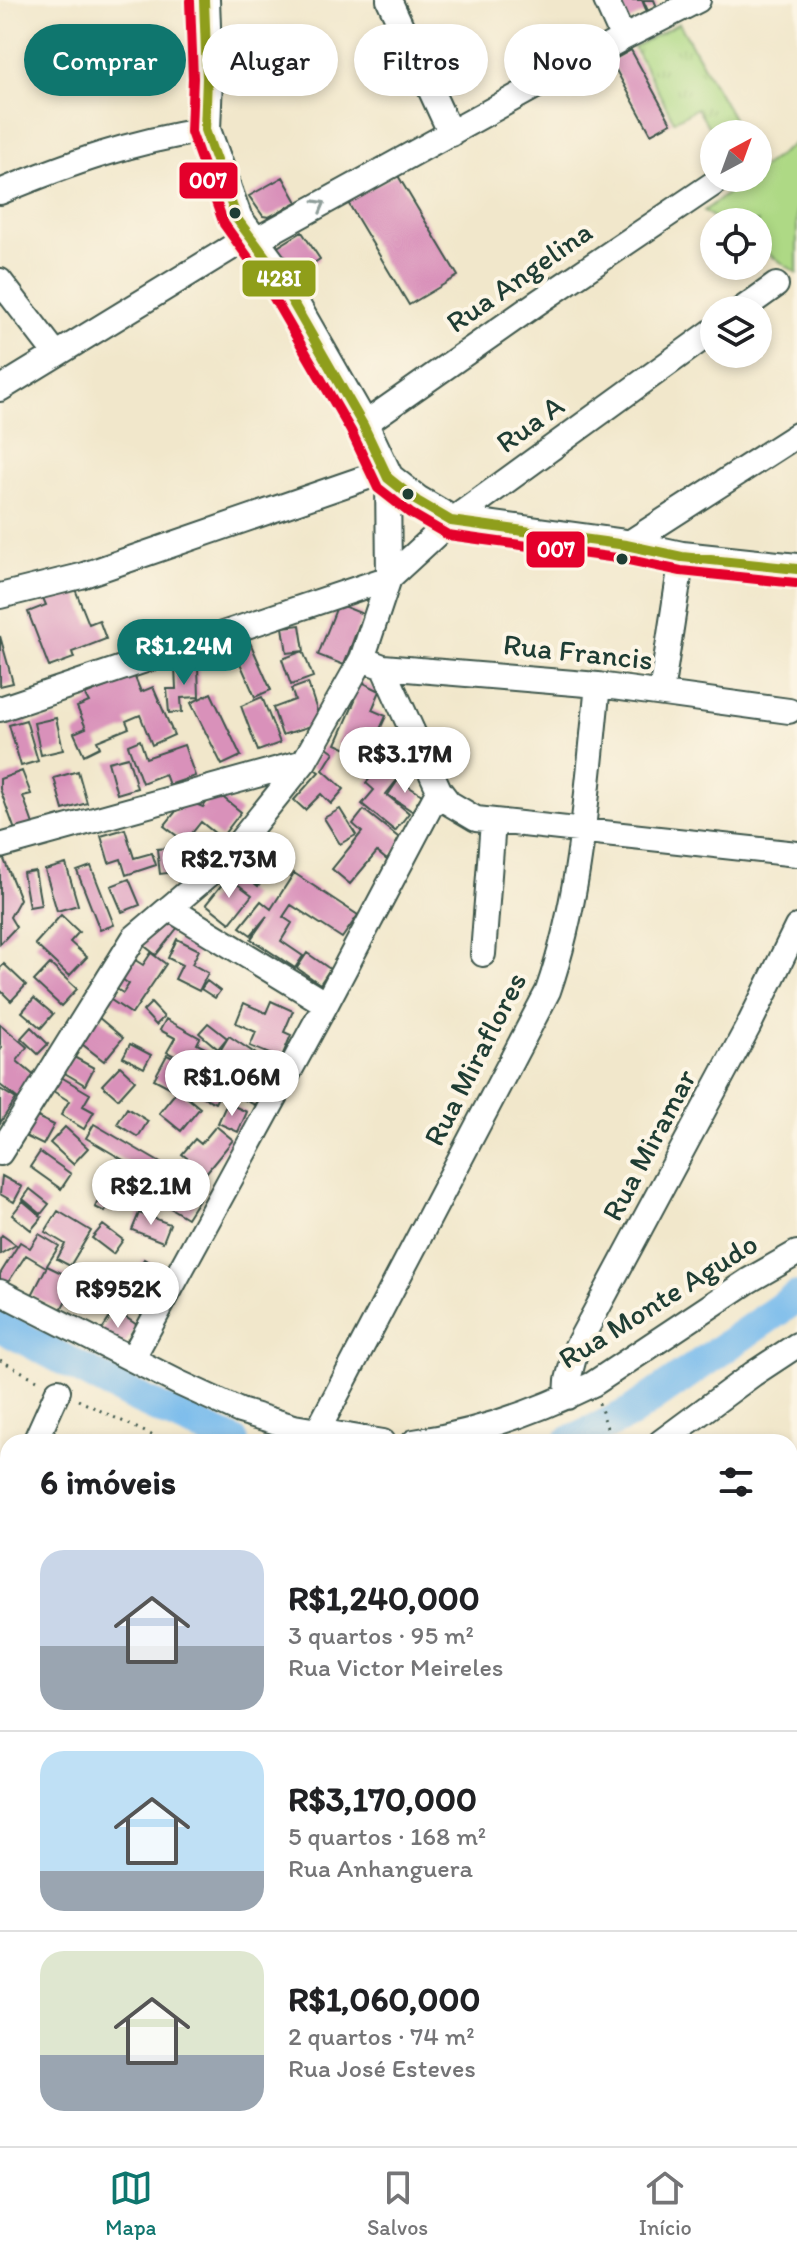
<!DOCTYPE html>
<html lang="pt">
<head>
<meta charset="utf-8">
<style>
  body { margin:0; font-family:Itim,sans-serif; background:#f6f6f6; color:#202124; height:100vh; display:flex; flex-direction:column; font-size:30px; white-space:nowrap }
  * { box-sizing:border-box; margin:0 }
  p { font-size:26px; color:#757577 }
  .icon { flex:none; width:44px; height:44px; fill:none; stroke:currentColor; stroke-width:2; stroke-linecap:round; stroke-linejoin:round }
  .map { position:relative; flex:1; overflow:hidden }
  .details { position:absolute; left:0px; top:1434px; width:798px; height:712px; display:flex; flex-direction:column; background:#fff; border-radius:24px 24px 0 0; box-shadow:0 4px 12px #0003 }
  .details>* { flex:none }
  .hud { position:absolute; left:24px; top:24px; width:750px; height:72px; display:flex; gap:16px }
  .needle { width:52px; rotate:41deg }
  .fabs { position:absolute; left:700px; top:120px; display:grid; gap:16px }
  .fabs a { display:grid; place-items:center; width:72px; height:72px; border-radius:50%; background:#fff; box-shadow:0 4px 12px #0003; font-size:40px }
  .price { position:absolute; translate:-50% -68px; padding:0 18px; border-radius:28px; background:#fff; color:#222; font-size:26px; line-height:52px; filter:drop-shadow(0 2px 4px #0008) }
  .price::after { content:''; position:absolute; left:50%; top:48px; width:24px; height:18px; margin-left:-12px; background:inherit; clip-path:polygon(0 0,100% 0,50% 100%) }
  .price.selected { background:#0f766e; color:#fff }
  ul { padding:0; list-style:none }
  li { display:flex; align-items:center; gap:24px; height:200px; padding:0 40px }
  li+li { border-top:2px solid #e0e0e0 }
  li span { display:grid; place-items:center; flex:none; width:224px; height:160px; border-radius:24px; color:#555 }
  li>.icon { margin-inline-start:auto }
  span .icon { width:96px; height:96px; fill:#fffc; stroke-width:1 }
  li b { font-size:34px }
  h2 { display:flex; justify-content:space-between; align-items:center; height:96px; padding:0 40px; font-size:34px }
  .chip { padding:0 28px; border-radius:36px; background:#fff; box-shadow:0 4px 12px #0003; font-size:28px; line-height:72px }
  .chip.selected { background:#0f766e; color:#fff }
  .tabs { display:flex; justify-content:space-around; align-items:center; height:112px; border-top:2px solid #e0e0e0; background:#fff; font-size:22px; color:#757577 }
  .tabs a { display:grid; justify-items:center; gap:4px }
  .tabs .selected { color:#0f766e }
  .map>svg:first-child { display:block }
</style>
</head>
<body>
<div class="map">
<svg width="797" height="2146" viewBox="0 0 797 2146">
  <defs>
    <pattern id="grass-tufts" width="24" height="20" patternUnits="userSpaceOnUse" patternTransform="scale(2)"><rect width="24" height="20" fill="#aed985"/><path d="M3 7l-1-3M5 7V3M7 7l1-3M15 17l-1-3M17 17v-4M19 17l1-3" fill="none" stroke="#95bb73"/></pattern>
  </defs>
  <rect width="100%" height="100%" fill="#fcf5e5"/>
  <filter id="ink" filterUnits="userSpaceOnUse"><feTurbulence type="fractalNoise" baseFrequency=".0125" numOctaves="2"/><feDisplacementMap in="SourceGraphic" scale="16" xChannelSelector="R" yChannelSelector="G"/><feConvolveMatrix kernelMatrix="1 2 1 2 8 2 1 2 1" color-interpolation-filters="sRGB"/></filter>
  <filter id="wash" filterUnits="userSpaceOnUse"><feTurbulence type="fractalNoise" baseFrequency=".006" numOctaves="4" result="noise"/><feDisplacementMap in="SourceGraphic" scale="32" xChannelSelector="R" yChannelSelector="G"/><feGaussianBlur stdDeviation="1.8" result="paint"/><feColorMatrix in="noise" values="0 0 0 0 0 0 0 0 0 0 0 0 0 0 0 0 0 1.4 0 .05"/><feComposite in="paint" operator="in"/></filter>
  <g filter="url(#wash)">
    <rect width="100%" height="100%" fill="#f1e7cb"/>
    <path fill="url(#grass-tufts)" stroke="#668b5c" stroke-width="2" d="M679,23L742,134H714V136L697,108L674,121L634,47Z"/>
    <path fill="#aed985" stroke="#668b5c" stroke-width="2" d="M797,141V273L758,247V222H720L704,211L748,178H758V171Z"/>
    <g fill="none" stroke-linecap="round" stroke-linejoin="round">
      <path stroke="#76baec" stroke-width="32" d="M0,1326L135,1397L233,1442
        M569,1442L630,1413L797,1297"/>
    </g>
    <g id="blocks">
      <path fill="#d991ba" d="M619,0H642L647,12L629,21Z
        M643,0H654L657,7L648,11Z
        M631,50L671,123L651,134L611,61Z
        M397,174L458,276L409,305L347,201Z
        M283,177L297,202L269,217L263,216L249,196Z
        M302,232L320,259L288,280L276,248Z
        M73,584L89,624L99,620L106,639L72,652L74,658L49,667L28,612L46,605L43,598Z
        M338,604L363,614L344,665L318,655Z
        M300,625L304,651L287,653L283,627Z
        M0,636L13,683L0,686Z
        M248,638L271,690L255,697L232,645Z
        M303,651L313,677L291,685L282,659Z
        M198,665L199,697L181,698L182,712L169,713L167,689H176L175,666Z
        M134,675L141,692L153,687L174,735L152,745L140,715L126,721L129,728L97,741L100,747L84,755L74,733L86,728L77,707L89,702L85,695Z
        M356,679L380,691L372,710L386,716L367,758L336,744L355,701L348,698Z
        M308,683L321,723L282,735L273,708L295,700L291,689Z
        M211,693L241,756L222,765L191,703Z
        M262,697L280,743L258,751L241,706Z
        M56,718L63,750L41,755L34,723Z
        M26,720L38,761L21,766L9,725Z
        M140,740L146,758L184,745L195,776L169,785L165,774L142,783L128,745Z
        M324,745L334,752L323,770L344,789L331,804L321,794L305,810L294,800L319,772L311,767Z
        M128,757L137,788L117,794L108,762Z
        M384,761L401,775L386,794L409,813L395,831L362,804L374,790L366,783Z
        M22,771L31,794L23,796L34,827L16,833L0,789V779Z
        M78,771L87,803L63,810L54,778Z
        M398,780L422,795L412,811L388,795Z
        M215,791L241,812L221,838L201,822L185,842L164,826L185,800L203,807Z
        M340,809L356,835L340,844L324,818Z
        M364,810L403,841L387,860L377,852L350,884L332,869L362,832L353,824Z
        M125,829L134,858L152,853L156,865L126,875L121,859L109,863L101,836Z
        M181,847L184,871L160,874L157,849Z
        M251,854L270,869L258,886L238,871Z
        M3,857L20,899L10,917L16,927L0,944V859Z
        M66,864L78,905L57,911L45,870Z
        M91,866L114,925L100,930L77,871Z
        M35,871L41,905L29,907L23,873Z
        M294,873L358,915L342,938L291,905L283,917L292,923L281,941L303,956L295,968L251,939L267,916L251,935L240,927L261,901L271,909Z
        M228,877L252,895L230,923L206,904Z
        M129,879L140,905L122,912L111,886Z
        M61,915L79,932L70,942L87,957L69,976L35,944Z
        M164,916L178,927L156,955L142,944Z
        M177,939L199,950L192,964L208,973L199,991L175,979L182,965L168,958Z
        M151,953L166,964L132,1014L108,998L115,988L123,993L129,984L119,977L132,958L143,965Z
        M307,953L330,969L320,984L297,968Z
        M4,964L26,985L11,1001L0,990V968Z
        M50,964L77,989L61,1006L34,981Z
        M207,981L220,991L215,998L201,989Z
        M34,998L53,1014L41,1028L22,1012Z
        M271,1001L293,1011L284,1032L291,1035L281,1059L250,1046L256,1032L236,1023L244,1003L266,1013Z
        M151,1003L164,1017L156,1025L143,1011Z
        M98,1017L123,1038L104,1061L78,1041Z
        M166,1019L200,1038L197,1044L207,1049L196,1071L224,1086L215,1103L181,1085L178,1090L200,1108L181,1131L159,1113L177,1091L154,1079L167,1055L187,1065L193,1053L187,1063L167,1052L175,1038L160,1030Z
        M208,1023L227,1038L218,1049L199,1033Z
        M0,1024L27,1047L17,1061L38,1079L21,1101L0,1085V1051L2,1047L0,1045Z
        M31,1027L48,1044L38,1054L21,1038Z
        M229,1036L265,1060L261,1066L246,1057L238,1070L217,1056Z
        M130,1044L151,1055L144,1068L123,1057Z
        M72,1056L94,1068L85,1085L63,1072Z
        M120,1066L135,1080L118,1099L102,1085Z
        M242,1067L267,1079L255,1105L230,1093Z
        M61,1077L90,1094L83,1106L94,1112L84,1129L61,1115L69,1101L53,1091Z
        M0,1089L16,1099L0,1123Z
        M227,1103L247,1112L238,1132L218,1123Z
        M127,1108L148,1121L138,1137L117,1124Z
        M35,1116L54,1125L43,1145L25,1136Z
        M94,1124L193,1182L187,1192L199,1199L187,1218L167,1206L176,1191L86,1138Z
        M216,1126L233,1140L206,1173L182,1154L195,1139L201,1144Z
        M65,1127L88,1148L73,1164L50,1143Z
        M40,1152L71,1174L61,1189L30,1167Z
        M2,1176L22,1187L14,1202L0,1194Z
        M30,1189L49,1204L41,1214L23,1199Z
        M103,1191L114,1197L105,1212L95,1207Z
        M23,1201L42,1217L31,1230L12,1215Z
        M58,1211L91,1231L70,1266L57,1259L65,1244L45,1232Z
        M139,1213L170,1224L163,1242L132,1230Z
        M103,1225L123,1240L113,1254L92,1238Z
        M39,1234L59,1246L46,1267L26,1255L7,1284L0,1279V1274L20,1242L30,1248Z
        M2,1235L16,1245L0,1254V1238Z
        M144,1259L156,1266L142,1292L154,1279L165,1288L152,1302L142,1292L129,1287Z
        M47,1266L76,1280L61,1310L32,1295Z
        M99,1268L108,1273L95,1298L86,1294Z
        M115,1310L137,1325L121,1349L99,1334Z"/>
    </g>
  </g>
  <g filter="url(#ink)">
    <use href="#blocks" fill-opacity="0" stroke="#3e564b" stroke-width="2"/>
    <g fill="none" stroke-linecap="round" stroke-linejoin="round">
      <g stroke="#3e564b" stroke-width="28">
        <path id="minor" d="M389,0L451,134
          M606,0L623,38
          M0,192C70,163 130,142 205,130
          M0,281L56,354
          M741,310L776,285
          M0,389L237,244L265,235L623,38L698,0
          M363,425L537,303L713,184
          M626,545L797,435
          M0,596L81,576L385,471
          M370,662L383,667L598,685L789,711
          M383,667L439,790L449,803L476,819L797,854
          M661,693L682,557
          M0,709L389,578L451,521L714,330
          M0,846L304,762
          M169,908L326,1004
          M483,954L493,822
          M0,1153L134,938L213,871L234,849L304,762L362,659L389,578L388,478
          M0,1292L179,1383L240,1411L294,1427L383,1442
          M132,1359L326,1004L439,790
          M567,1397L568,1380L577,1346L748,1027L797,927
          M317,1432L548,991C582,893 587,787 598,685
          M35,1442L58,1391
          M414,1442C476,1433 538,1411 593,1384L748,1281L797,1253
          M661,1442L753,1374L797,1345
          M0,1523L8,1504
          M790,1559L797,1545
          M0,1693L8,1695
          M0,1742L8,1730
          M790,1812L797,1811
          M790,1923L797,1915
          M0,2073L8,2061
          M790,2108L797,2112
          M560,2138L570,2146
          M229,2146L236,2138
          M492,2146L498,2138
          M601,2146L606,2138"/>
      </g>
      <g stroke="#3e564b" stroke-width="34">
        <path id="major" d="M204,0L207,78L205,130L237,219L272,266L363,425L388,478L417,501L451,521L626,545L682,557L797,569"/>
      </g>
      <path stroke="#3e564b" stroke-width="3" stroke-dasharray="2 6" stroke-linecap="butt" d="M0,1360L39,1381
        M78,1400L166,1442
        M599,1403L612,1442
        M631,1442L641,1435"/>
      <use href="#minor" stroke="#fff" stroke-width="24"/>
      <use href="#major" stroke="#fff" stroke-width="30"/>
      <g stroke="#fcf5e5" stroke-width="16">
        <path id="bus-1" d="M204,0L207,78L205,130L237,219L272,266L363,425L388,478L417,501L451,521L626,545L682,557L797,569"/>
      </g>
      <g stroke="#fcf5e5" stroke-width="16">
        <path id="bus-2" d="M190,1L193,78L191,132L224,224L260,274L351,431L378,488L410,513L448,535L624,559L681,571L796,583"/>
      </g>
      <use href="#bus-1" stroke="#8f9e1a" stroke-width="10"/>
      <use href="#bus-2" stroke="#e4002b" stroke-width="10"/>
    </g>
    <defs><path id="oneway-chevron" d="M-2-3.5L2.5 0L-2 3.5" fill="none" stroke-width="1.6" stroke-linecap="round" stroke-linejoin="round" transform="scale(2)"/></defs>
    <use stroke="#8f9e9a" href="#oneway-chevron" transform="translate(320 205) rotate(-29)"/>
  </g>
  <g fill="#1f3d34" stroke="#fcf5e5" stroke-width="3">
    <circle cx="235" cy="213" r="7"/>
    <circle cx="408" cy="494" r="7"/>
    <circle cx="622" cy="559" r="7"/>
  </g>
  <g text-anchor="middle" stroke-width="8" stroke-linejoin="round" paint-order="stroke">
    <g font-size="30" fill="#1f3d34" stroke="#fcf5e5">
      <text transform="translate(519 277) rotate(-35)" y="10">Rua Angelina</text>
      <text transform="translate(530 424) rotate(-36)" y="10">Rua A</text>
      <text transform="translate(578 652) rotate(6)" y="10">Rua Francis</text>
      <text transform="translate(475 1059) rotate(-63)" y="10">Rua Miraflores</text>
      <text transform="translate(649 1145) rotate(-62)" y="10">Rua Miramar</text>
      <text transform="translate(658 1301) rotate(-32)" y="10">Rua Monte Agudo</text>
    </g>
  </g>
  <g stroke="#fcf5e5" stroke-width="3">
    <rect x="178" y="161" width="61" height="39" rx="8" fill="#e4002b"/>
    <rect x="241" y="259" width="76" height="39" rx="8" fill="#8f9e1a"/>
    <rect x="525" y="530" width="61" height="39" rx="8" fill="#e4002b"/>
  </g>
  <g font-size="22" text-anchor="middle" font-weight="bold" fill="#fff">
    <text x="208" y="188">007</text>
    <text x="279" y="286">428I</text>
    <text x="556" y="557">007</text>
  </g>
</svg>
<div class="fabs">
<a><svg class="needle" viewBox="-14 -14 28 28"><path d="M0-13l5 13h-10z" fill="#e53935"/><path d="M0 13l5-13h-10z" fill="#757577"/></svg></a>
<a><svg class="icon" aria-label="locate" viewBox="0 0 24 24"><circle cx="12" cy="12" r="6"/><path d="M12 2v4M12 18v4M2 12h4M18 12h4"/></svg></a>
<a><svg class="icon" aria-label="layers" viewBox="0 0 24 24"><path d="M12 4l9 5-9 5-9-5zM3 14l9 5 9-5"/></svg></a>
</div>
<b class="price selected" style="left:184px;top:687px">R$1.24M</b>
<b class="price" style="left:405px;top:795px">R$3.17M</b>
<b class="price" style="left:229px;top:900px">R$2.73M</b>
<b class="price" style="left:232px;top:1118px">R$1.06M</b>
<b class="price" style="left:151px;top:1227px">R$2.1M</b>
<b class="price" style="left:118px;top:1330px">R$952K</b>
<div class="hud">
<a class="chip selected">Comprar</a>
<a class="chip">Alugar</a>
<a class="chip">Filtros</a>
<a class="chip">Novo</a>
</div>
<section class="details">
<h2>6 imóveis<svg class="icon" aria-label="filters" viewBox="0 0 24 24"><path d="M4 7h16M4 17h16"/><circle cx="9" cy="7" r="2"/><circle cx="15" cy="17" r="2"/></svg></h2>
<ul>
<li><span style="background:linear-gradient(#c9d6e8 60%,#9aa5b1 0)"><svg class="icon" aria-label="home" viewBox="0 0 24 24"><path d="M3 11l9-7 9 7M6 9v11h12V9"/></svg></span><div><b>R$1,240,000</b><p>3 quartos · 95 m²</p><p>Rua Victor Meireles</p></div></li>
<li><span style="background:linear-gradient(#bfe0f5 75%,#9aa5b1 0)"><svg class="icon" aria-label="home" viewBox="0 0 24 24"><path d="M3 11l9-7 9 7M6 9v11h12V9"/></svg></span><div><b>R$3,170,000</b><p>5 quartos · 168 m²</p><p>Rua Anhanguera</p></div></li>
<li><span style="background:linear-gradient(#dfe7d0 65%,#9aa5b1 0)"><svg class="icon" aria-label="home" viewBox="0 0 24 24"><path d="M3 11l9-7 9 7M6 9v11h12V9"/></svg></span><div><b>R$1,060,000</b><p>2 quartos · 74 m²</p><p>Rua José Esteves</p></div></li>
</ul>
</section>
</div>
<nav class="tabs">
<a class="selected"><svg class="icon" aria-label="map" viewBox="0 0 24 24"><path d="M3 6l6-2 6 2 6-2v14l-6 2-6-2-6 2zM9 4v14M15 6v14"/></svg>Mapa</a>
<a><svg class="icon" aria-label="saved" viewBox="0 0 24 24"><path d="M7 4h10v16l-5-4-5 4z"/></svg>Salvos</a>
<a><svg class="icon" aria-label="home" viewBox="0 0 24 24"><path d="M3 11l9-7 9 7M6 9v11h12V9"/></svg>Início</a>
</nav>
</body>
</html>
